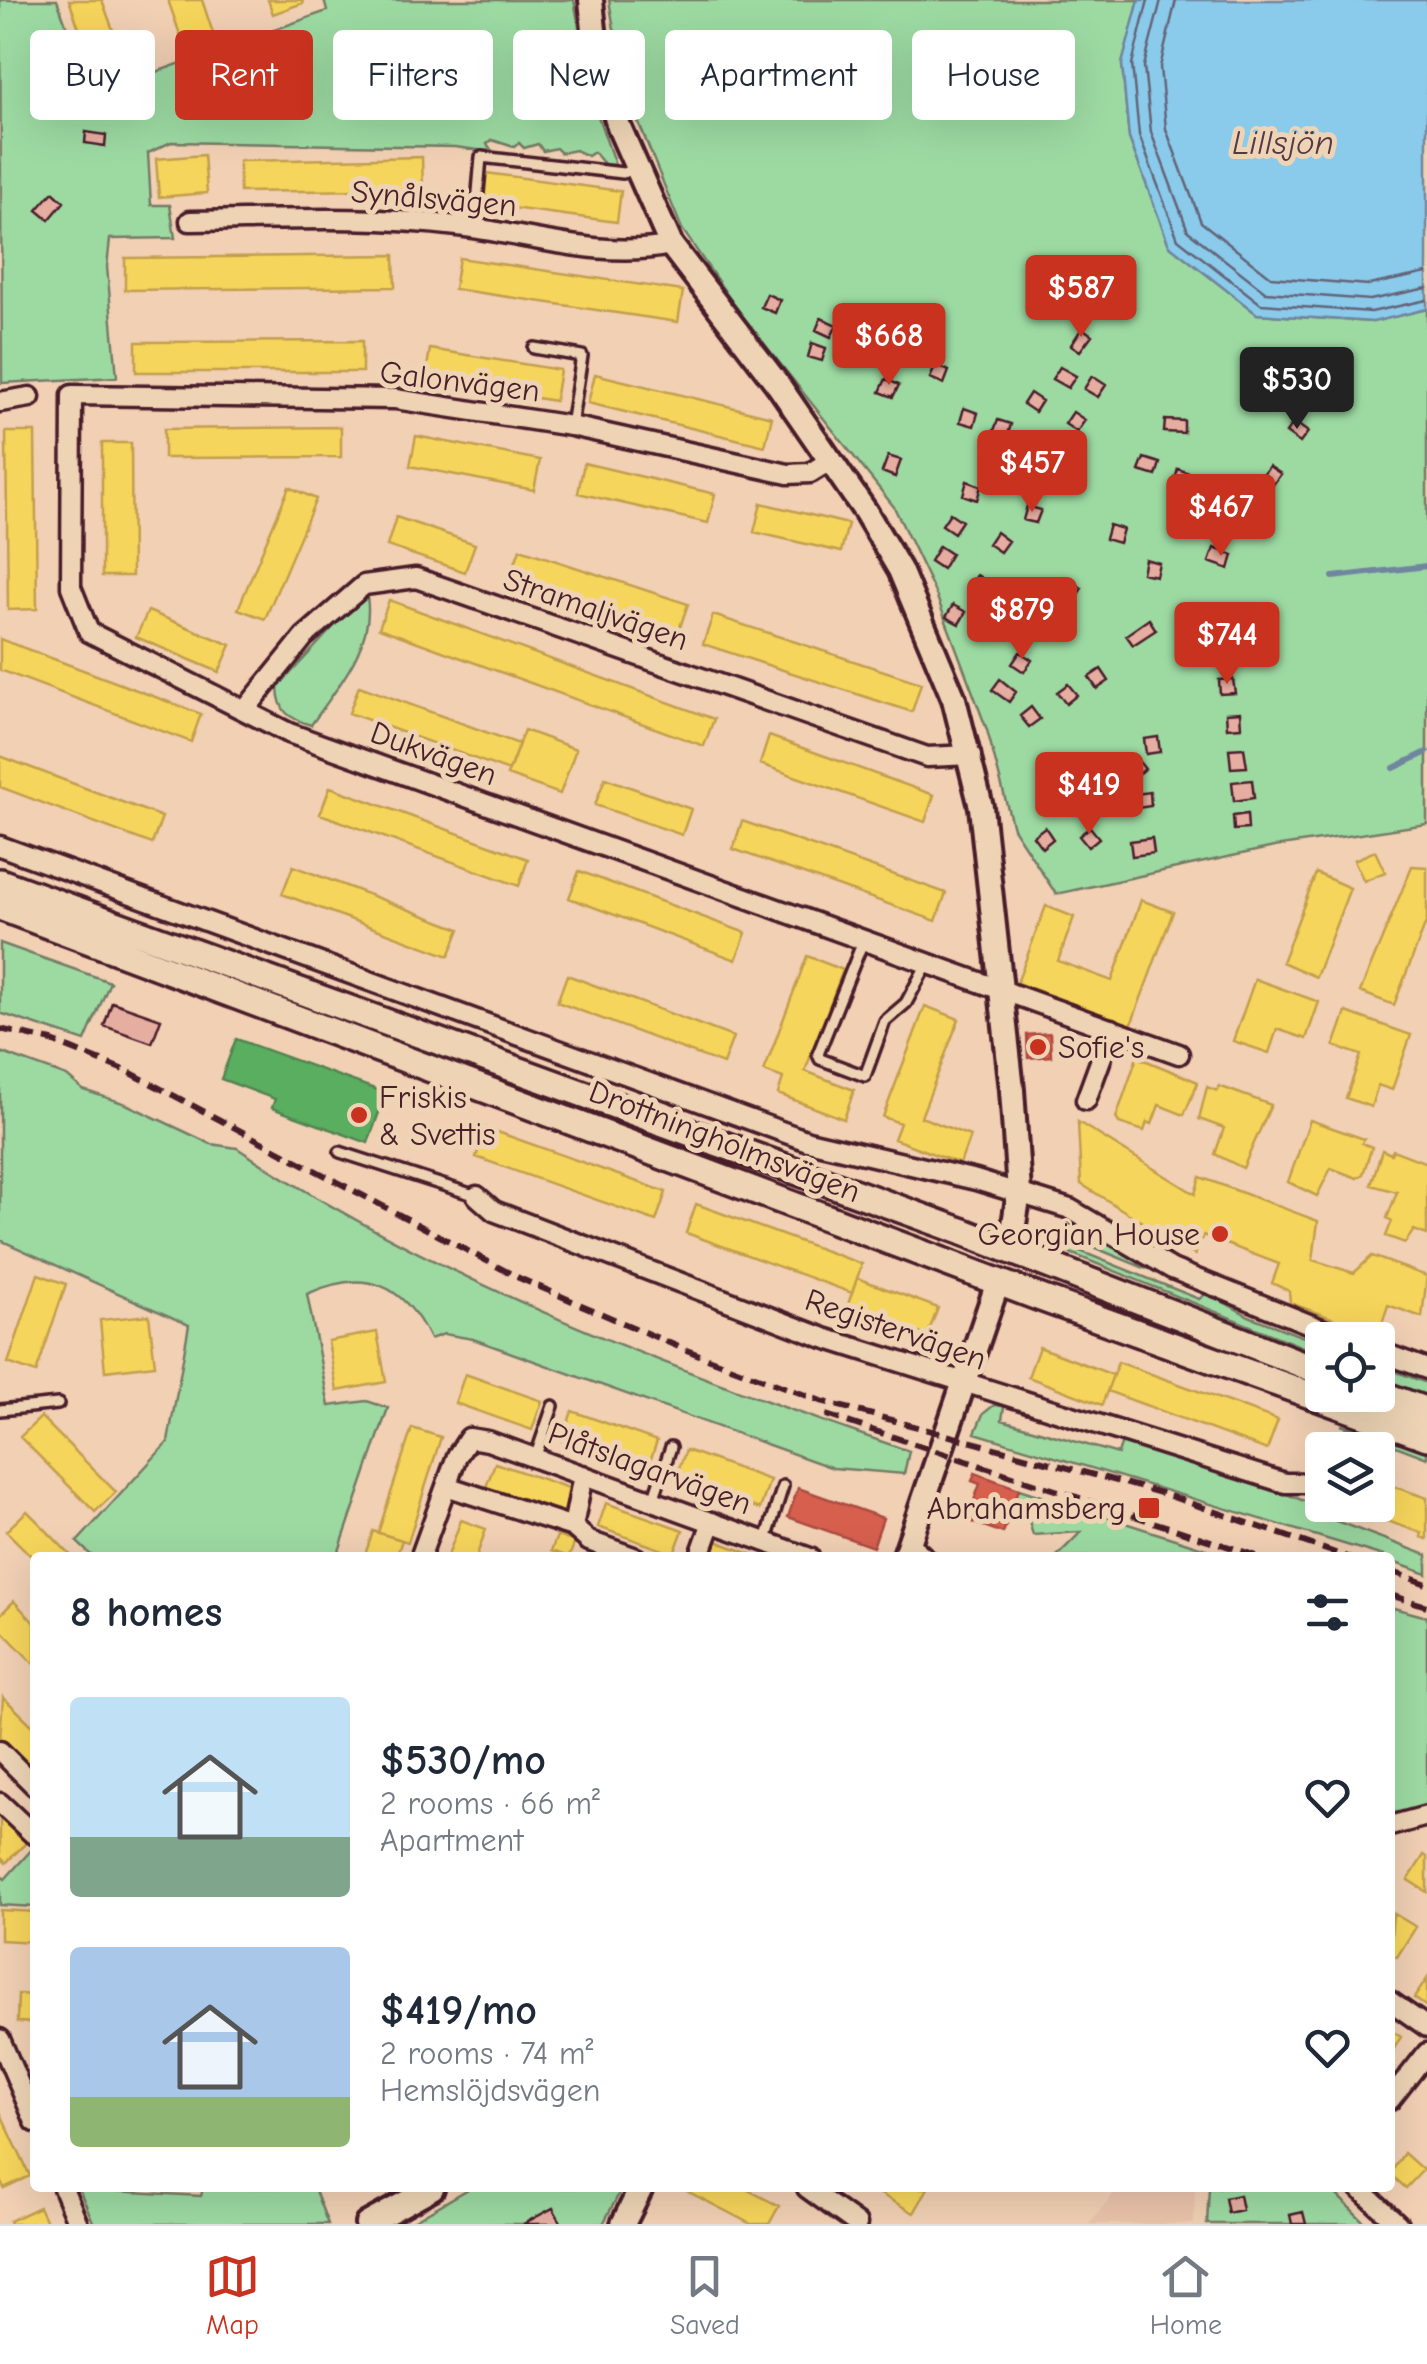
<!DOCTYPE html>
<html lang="en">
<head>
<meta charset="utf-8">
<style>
  body { margin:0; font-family:"Comic Neue",sans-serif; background:#f6f6f7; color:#1f2937; height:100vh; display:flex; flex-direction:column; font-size:38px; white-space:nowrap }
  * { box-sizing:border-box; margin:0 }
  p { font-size:32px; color:#747a83 }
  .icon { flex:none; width:55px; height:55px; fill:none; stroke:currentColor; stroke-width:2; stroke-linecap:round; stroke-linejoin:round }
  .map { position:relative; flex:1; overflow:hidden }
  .side { position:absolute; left:30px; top:1552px; width:1365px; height:640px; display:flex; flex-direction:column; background:#fff; border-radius:10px; box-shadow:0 10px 40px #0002 }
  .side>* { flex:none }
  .hud { position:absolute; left:30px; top:30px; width:1368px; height:90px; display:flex; gap:20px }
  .buttons { position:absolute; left:1305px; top:1322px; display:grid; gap:20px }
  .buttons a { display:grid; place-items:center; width:90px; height:90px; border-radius:10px; background:#fff; box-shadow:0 10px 40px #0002; font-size:50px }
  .price { position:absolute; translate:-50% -85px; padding:0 22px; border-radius:10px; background:#c8321e; color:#fff; font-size:32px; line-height:65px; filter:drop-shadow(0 2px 5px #0008) }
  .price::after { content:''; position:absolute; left:50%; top:60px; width:30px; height:22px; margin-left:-15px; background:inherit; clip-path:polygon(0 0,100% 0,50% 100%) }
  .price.selected { background:#222; color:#fff }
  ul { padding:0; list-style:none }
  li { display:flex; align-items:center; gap:30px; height:250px; padding:0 40px }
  li span { display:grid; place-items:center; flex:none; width:280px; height:200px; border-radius:10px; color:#555 }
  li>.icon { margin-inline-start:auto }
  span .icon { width:120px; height:120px; fill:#fffc; stroke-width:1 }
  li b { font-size:42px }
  h2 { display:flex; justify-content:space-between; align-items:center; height:120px; padding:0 40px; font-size:42px }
  .chip { padding:0 35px; border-radius:10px; background:#fff; box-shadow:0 10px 40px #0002; font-size:35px; line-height:90px }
  .chip.selected { background:#c8321e; color:#fff }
  .dock { display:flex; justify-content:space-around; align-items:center; height:140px; border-top:2px solid #e0e1e3; background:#fff; font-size:28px; color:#747a83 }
  .dock a { display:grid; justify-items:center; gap:5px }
  .dock .selected { color:#c8321e }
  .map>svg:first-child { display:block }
</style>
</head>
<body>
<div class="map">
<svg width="1427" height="2224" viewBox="0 0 1427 2224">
  <rect width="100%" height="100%" fill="#f1d0b4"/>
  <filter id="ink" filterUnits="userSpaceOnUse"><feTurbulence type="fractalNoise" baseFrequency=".01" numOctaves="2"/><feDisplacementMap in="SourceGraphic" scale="20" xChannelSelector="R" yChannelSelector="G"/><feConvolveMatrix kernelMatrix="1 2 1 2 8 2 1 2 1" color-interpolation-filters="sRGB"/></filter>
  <g filter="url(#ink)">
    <path fill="#ebc3ab" d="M1118,2188H1195L1194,2224H1089Z"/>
    <path fill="#9ddaa2" stroke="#747c66" stroke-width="2.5" d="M0,0H57L92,95L327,11L324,0H574L593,102L615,165H605L594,152L588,156L575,150L561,153L556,148L543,151L538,144L524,148L519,143L514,147L492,140L487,144L493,152L455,147L171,142L148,153L151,205H170L175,238L110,239L107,267L117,377L2,383Z
      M609,0H1139L1122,64L1129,138L1169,245L1257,314L1372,322L1427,309V824L1274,847L1056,894L1013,828L987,730L937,597L894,507L739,312L682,229L624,87Z
      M367,597C375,645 337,688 311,725C288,718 279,712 278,687L349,610Z
      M0,943L110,982L85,1041L0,1013Z
      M0,1052L67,1076L83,1090L126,1104L211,1144L237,1148C443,1284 677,1372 909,1451L904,1474L833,1468L473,1339L444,1334L430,1339C403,1282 364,1268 307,1294L329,1406L367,1401L388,1408L337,1557H93L77,1542L168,1442L189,1325L0,1240Z
      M1074,1216L1147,1269L1066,1236Z
      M1065,1245L1199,1299L1207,1293L1249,1316L1322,1344V1355L1063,1250Z
      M1378,1365L1427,1383V1397L1378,1377Z
      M994,1405L1004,1406L1002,1420L1118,1454L1122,1442L1279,1491L1312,1504L1325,1517L1427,1555V1574L1390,1561V1558L975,1433L983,1414Z
      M1341,1425L1386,1433L1427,1448V1458Z
      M1019,1489L1231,1557H1056L1081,1532L1033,1535L1026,1511L1013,1504Z
      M1390,1607L1427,1617V1809L1390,1816Z
      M35,1846V1907L0,1905V1875L5,1879Z
      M203,2188H314L328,2224H94L79,2189L201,2196Z
      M470,2188H622L603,2224H408Z
      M1209,2188H1330L1366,2224H1207Z"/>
    <path fill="#8acbeb" stroke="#70869e" stroke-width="2.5" d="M1139,0H1427V309L1373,322L1257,314L1169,245L1129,138L1122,64Z"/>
    <path fill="#f6d55c" stroke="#c29e4d" stroke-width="2.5" d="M69,0H102L126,66L96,77Z
      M168,0H202L214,36L184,46Z
      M268,0H302L303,3L273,14Z
      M204,155L207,193L159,197L156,159Z
      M422,157L423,189L240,192L239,161Z
      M486,173L621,191L617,222L482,204Z
      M394,255L395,287L125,290V258Z
      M459,258L683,291L678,322L454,289Z
      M362,341V372H136V342Z
      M430,349L560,370L555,401L425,380Z
      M595,374L772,417L765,446L588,403Z
      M341,427V457L164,458V429Z
      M6,432H35L37,609L8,610Z
      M416,436L540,460L534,490L410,466Z
      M102,443H131L132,576H102Z
      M584,463L715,494L708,523L578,493Z
      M289,487L316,499L265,619L238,609Z
      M761,503L848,524L841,552L754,532Z
      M396,517L475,544L465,572L387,546Z
      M520,549L688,604L678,633L510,578Z
      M389,600L714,719L704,746L379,628Z
      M148,611L231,645L219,672L136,637Z
      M713,615L921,683L912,712L703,644Z
      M0,639L201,714L191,742L0,670Z
      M359,686L519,744L509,771L349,713Z
      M524,730L576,749L560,794L507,775Z
      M769,736L934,795L925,822L760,764Z
      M0,756L162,817L152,844L0,787Z
      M605,778L691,809L682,835L595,805Z
      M330,787L528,859L519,886L320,814Z
      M742,821L946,893L936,921L733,849Z
      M1375,851L1385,872L1364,881L1354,860Z
      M293,866L460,929L449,956L282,894Z
      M1412,866L1427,867V920L1394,1005L1360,992Z
      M579,871L746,933L736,960L569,898Z
      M1316,873L1350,888L1316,977L1282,962Z
      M1141,900L1173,912L1131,1025L1017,983L1046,906L1074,917L1058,961L1112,981Z
      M807,956L843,970L805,1071L854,1090L844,1119L778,1094L783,1078L764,1071Z
      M567,975L733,1037L723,1064L557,1002Z
      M1255,979L1319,1002L1306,1039L1277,1029L1269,1053L1233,1041Z
      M925,1006L959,1019L921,1117L970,1136L960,1164L894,1139L900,1123L883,1117Z
      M1346,1012L1411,1035L1392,1090L1378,1085L1371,1107L1346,1098L1361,1055L1334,1046Z
      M1137,1057L1198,1082L1184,1115L1159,1105L1152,1124L1147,1122L1144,1131L1119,1123L1116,1118Z
      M1219,1086L1271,1105L1243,1168L1215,1154L1224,1128L1199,1119L1207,1087L1217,1091Z
      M1310,1120L1364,1139L1362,1143L1372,1147L1363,1174L1357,1178L1331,1168L1317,1196L1288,1182Z
      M1078,1122L1195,1194L1200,1177L1318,1221L1313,1260L1354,1273L1372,1256L1427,1276L1422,1317L1388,1305L1382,1324L1364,1330L1290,1303L1289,1291L1272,1283L1279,1264L1203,1235L1195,1255L1081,1184Z
      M486,1128L666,1192L656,1221L476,1157Z
      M1382,1150L1391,1154L1393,1150L1427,1163V1235L1414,1230L1405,1243L1386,1236L1392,1221L1387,1218L1397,1192L1371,1185Z
      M696,1204L862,1264L852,1293L686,1233Z
      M38,1274L66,1284L36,1373L8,1363Z
      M857,1278L938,1308L927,1336L847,1307Z
      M149,1315L155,1365L105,1371L100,1320Z
      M377,1332L386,1382L337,1391L328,1341Z
      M1039,1347L1113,1375L1102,1405L1028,1377Z
      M1118,1362L1278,1420L1267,1450L1107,1391Z
      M465,1374L542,1401L532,1430L455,1403Z
      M572,1411L657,1441L647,1470L562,1441Z
      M41,1417L116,1492L95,1512L20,1437Z
      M412,1428L441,1437L408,1542L378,1533Z
      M686,1450L770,1480L760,1509L675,1479Z
      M495,1463L572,1489L563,1514L486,1487Z
      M1378,1481L1427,1498V1539L1421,1537L1422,1533L1358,1511L1355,1505H1378Z
      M606,1503L683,1530L674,1554L598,1527Z
      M27,1511L43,1527L73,1558L35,1560L6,1531Z
      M461,1520L486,1529L476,1558H447Z
      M373,1531L402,1540L396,1558H364Z
      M557,1536L575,1542L569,1557L551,1551Z
      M716,1541L740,1550L762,1558H710Z
      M14,1601L35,1624V1665L0,1629V1615Z
      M3,1697L35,1728V1774L0,1740Z
      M0,1811L29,1840L6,1863L0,1857Z
      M1424,1855L1427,1857V1892L1408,1880Z
      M0,1910L35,1912V1942L0,1940Z
      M1393,1913L1416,1927L1397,1957L1390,1953Z
      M1427,1979V2007L1414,1998Z
      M18,1994L35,1995V2023L17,2022Z
      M1390,2030L1401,2037L1390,2055Z
      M0,2112L30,2176L4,2188L0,2179Z
      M1404,2153L1423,2170L1406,2188L1390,2174Z
      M681,2188H744L779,2206L769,2224H751Z
      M870,2188H928L914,2213Z
      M39,2207L47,2224H10L9,2221Z"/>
    <path fill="#d6604d" stroke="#ac4c43" stroke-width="2.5" d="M1050,1033L1051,1056L1028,1058L1027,1035Z
      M975,1473L1019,1489L1003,1533L967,1520L980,1484L972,1481Z
      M798,1488L883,1518L873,1547L788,1517Z"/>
    <path fill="#5aae61" stroke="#558351" stroke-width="2.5" d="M236,1039L386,1093L368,1143L272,1108L275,1099L221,1079Z"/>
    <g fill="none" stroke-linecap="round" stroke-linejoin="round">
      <path stroke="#646478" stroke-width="2.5" d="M1148,0L1132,64L1139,135L1178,239L1261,304L1371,312L1427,300
        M1161,0L1144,66L1151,132L1188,231L1266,292L1370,300L1427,288
        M1176,0L1160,67L1166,129L1201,222L1271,277L1369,285L1427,273"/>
      <path stroke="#70869e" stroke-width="6" d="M1333,577L1427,566
        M1394,768L1427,752"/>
    </g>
    <path fill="#e6aea1" stroke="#4a1f2b" stroke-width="2.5" d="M86,132L106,135L105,146L85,143Z
      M53,192L64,202L49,220L37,210Z
      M767,294L780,300L775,313L761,307Z
      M821,318L837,325L831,337L816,330Z
      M1082,328L1092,335L1080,351L1071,345Z
      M865,335L878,341L873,354L859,348Z
      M812,343L826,348L822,361L808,357Z
      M936,365L949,371L944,384L930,378Z
      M1060,367L1076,376L1068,388L1052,379Z
      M1092,376L1106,385L1098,397L1084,389Z
      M886,379L899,385L893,397L880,392Z
      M1030,393L1042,401L1035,412L1023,404Z
      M964,408L978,413L974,426L960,422Z
      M1073,412L1085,420L1077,432L1065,424Z
      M998,420L1011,424L1007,438L993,433Z
      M1165,420L1184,421V433L1164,432Z
      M1294,422L1308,432L1300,443L1286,433Z
      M1049,448L1061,456L1053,468L1041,460Z
      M888,456L901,460L895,477L882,472Z
      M1144,458L1160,463L1156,476L1139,471Z
      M1269,466L1281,474L1272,486L1261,477Z
      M1178,469L1194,475L1190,488L1174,483Z
      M967,481L981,486L977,500L963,495Z
      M1027,506L1041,510L1036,523L1023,520Z
      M950,513L962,521L954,533L942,525Z
      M1109,525L1123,529L1119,543L1105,539Z
      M996,532L1008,541L1000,552L988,544Z
      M939,546L951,554L942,569L930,561Z
      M1214,548L1233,555L1229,569L1209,562Z
      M1145,559L1159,563L1156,576L1142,573Z
      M977,575L989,583L980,597L968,590Z
      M1070,580L1082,588L1074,600L1062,591Z
      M953,605L966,612L959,624L946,617Z
      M1210,607L1212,621L1192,623L1190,609Z
      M1041,614L1060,627L1052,639L1033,626Z
      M1149,619L1156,630L1133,645L1126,635Z
      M1203,648L1204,663L1190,664L1189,650Z
      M1020,652L1032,660L1024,672L1012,664Z
      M1101,669L1109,681L1097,689L1089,677Z
      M1000,679L1016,692L1009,702L992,690Z
      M1233,679L1235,693L1220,694L1219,680Z
      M1068,684L1077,695L1066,704L1057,692Z
      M1031,707L1040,719L1029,727L1020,716Z
      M1240,712L1241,727L1227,728L1226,713Z
      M1158,737L1160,752L1146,754L1144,739Z
      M1244,748L1247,767L1231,768L1229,749Z
      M1136,758L1145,769L1134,778L1125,767Z
      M1252,780L1254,798L1234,801L1232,782Z
      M1103,782L1112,794L1100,802L1092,790Z
      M1150,792L1151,806L1137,808L1136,794Z
      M1247,814L1248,829L1234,830L1233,816Z
      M1045,827L1053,839L1042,848L1033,836Z
      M1090,827L1099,838L1088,847L1079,836Z
      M1152,838L1154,853L1132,856L1130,841Z
      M112,1002L161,1019L152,1043L104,1026Z
      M1239,2195L1242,2210L1228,2213L1225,2198Z
      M553,2208L562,2224H523Z
      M1303,2212L1306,2224H1292L1290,2215Z"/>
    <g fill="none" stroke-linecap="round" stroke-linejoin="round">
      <g stroke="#4a1f2b" stroke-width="16">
        <path id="service" d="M475,228L481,157L623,173L635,169
          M534,348L582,356L571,426
          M864,939L818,1054L820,1059L865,1076L885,1021L906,1003L927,964
          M340,1152L477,1196
          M0,1410L58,1404
          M535,1458L553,1406
          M653,1500L671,1447
          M911,1539L932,1558
          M766,1540L783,1486"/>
      </g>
      <g stroke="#4a1f2b" stroke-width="25">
        <path id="minor" d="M190,221C279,220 369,215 458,226C527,234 601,260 671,245
          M0,402L30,397
          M831,460L810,473L788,474L571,426L395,399L72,395L71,587L89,632L289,733L1179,1054
          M245,710L304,637L364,585L416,578L927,757L971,755
          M0,846L808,1141L976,1180L1070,1209L1172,1269L1349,1340
          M1086,1100L1112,1029
          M477,1196L494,1211L824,1338L1285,1483H1309
          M1378,1351L1427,1369
          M583,1475L573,1527L589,1541L636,1558
          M446,1486L573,1527
          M420,1558L457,1456L469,1438L488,1441L810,1558
          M699,1558L712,1522
          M0,1751L35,1786
          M0,1803L33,1834
          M1390,1826L1427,1816
          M1390,2001L1427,2027
          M0,2039L35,2122
          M1390,2100L1427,2053
          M63,2188L78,2224
          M807,2188L857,2224
          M1359,2188L1398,2224"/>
      </g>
      <g stroke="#4a1f2b" stroke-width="30">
        <path id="tertiary" d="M591,0L596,50L619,127L671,245L779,386L865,511L900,570L954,699L981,807L1012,1090L1019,1192L1010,1250
          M904,1558L998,1282
          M367,2224L432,2188
          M623,2224L641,2188"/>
      </g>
      <g stroke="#4a1f2b" stroke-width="32">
        <path id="secondary" d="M0,882L961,1231L1322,1372
          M0,907L1038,1297L1427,1437
          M1378,1393L1427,1411"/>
      </g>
      <use href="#service" stroke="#eed4b5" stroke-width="9"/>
      <use href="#minor" stroke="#eed4b5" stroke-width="18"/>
      <use href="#tertiary" stroke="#eed4b5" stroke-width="22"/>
      <use href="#secondary" stroke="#eed4b5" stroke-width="25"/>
      <path stroke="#4a1f2b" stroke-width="6" stroke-dasharray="15 8" stroke-linecap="butt" d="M0,1029L52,1041L131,1073L519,1278L681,1348L821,1401L1161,1493L1350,1558
        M826,1415L1263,1558
        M1390,1571L1427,1584
        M1390,1595L1427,1606"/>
    </g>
  </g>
  <g fill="#c8321e" stroke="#eed4b5" stroke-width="4">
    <circle cx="1038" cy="1047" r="10"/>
    <circle cx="359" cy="1115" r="10"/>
    <circle cx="1220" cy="1234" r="10"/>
    <rect x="1137" y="1496" width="24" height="24" rx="5"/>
  </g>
  <g text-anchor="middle" stroke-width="10" stroke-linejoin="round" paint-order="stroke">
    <g font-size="32" fill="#4a1f2b" stroke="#eed4b5">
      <text transform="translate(434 198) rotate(5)" y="11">Synålsvägen</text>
      <text transform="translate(460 381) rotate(7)" y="11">Galonvägen</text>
      <text transform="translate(596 609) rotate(19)" y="11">Stramaljvägen</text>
      <text transform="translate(434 753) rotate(20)" y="11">Dukvägen</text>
      <text transform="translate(725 1141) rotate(21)" y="11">Drottningholmsvägen</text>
      <text transform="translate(896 1329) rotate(19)" y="11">Registervägen</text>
      <text transform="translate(650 1468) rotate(20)" y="11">Plåtslagarvägen</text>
    </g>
    <g font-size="32" fill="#4a1f2b" stroke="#eed4b5" text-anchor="start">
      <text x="1058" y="1058">Sofie's</text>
      <text x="379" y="1108">Friskis<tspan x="379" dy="37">&amp; Svettis</tspan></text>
      <text x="1200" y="1245" text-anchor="end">Georgian House</text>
      <text x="1126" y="1519" text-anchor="end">Abrahamsberg</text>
    </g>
    <g font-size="35" font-style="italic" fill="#543948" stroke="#eed4b5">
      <text x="1283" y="154">Lillsjön</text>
    </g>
  </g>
</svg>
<div class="buttons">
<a><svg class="icon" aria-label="locate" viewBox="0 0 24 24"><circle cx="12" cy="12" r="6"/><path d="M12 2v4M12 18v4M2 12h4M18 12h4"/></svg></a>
<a><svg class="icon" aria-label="layers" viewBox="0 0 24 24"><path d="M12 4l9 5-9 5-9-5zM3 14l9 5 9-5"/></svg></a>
</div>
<b class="price" style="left:1081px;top:340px">$587</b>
<b class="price" style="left:889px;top:388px">$668</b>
<b class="price selected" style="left:1297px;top:432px">$530</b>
<b class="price" style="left:1032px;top:515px">$457</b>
<b class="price" style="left:1221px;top:559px">$467</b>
<b class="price" style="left:1022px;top:662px">$879</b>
<b class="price" style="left:1227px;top:687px">$744</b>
<b class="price" style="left:1089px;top:837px">$419</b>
<div class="hud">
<a class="chip">Buy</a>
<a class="chip selected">Rent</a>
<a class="chip">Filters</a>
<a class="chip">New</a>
<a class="chip">Apartment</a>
<a class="chip">House</a>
</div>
<section class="side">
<h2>8 homes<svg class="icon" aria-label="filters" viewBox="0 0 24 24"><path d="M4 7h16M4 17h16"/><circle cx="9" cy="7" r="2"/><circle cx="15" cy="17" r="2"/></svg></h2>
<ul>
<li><span style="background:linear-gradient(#bfe0f5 70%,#7fa58c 0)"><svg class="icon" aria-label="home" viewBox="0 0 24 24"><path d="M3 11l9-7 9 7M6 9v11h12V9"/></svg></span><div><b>$530/mo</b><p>2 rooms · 66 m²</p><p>Apartment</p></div><svg class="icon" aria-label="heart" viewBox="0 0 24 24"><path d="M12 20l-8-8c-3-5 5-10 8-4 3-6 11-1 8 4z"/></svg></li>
<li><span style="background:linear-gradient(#a9c7e8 75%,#8fb573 0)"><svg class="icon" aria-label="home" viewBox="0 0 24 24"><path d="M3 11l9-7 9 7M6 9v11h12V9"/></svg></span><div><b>$419/mo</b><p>2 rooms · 74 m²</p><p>Hemslöjdsvägen</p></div><svg class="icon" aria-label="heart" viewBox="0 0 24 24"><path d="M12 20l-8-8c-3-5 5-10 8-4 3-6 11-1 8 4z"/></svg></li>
</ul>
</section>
</div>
<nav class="dock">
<a class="selected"><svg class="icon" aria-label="map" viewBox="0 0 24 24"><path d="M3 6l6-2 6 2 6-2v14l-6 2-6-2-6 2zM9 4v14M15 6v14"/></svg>Map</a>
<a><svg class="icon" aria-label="saved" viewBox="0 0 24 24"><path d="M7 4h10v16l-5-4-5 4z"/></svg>Saved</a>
<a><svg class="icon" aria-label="home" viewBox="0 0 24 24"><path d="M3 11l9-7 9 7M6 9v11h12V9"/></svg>Home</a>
</nav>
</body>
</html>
